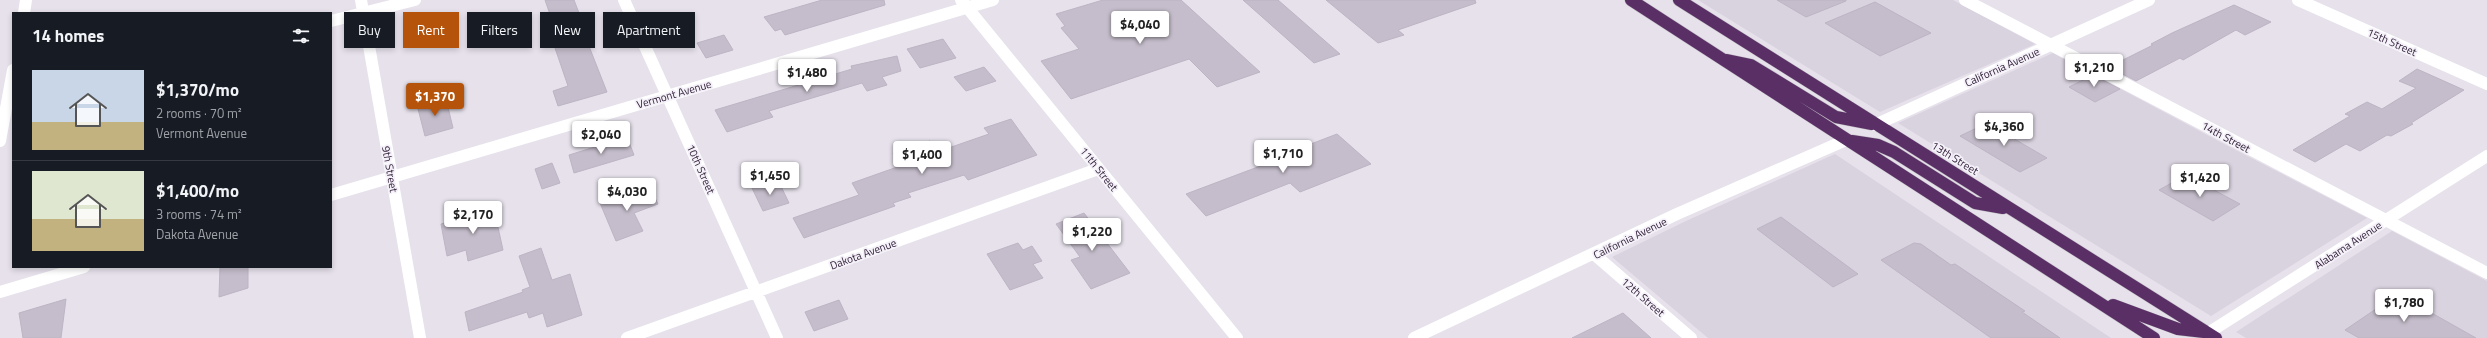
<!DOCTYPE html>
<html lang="en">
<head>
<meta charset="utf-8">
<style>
  body { margin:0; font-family:"Titillium Web",sans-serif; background:#20242c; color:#f1f3f6; height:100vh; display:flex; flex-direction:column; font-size:15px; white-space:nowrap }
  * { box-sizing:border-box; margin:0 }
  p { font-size:13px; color:#9ea1a6 }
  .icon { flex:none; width:22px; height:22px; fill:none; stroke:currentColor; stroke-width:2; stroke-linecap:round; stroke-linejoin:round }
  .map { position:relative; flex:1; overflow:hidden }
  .side { position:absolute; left:12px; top:12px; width:320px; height:256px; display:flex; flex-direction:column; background:#171b24; border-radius:0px; box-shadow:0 2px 6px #0003 }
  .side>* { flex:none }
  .banner { position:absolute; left:344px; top:12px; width:380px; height:36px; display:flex; gap:8px }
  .price { position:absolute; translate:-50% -34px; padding:0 9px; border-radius:4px; background:#fff; color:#222; font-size:13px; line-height:26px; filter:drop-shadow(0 1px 2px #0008) }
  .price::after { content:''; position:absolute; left:50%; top:24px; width:12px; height:9px; margin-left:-6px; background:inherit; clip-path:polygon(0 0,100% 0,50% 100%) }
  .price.selected { background:#b45309; color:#fff }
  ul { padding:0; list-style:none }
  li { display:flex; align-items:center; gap:12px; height:100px; padding:0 20px }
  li+li { border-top:1px solid #363941 }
  li span { display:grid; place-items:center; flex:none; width:112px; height:80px; border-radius:0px; color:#555 }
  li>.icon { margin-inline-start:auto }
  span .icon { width:48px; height:48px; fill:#fffc; stroke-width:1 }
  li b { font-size:17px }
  h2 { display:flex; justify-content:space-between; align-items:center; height:48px; padding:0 20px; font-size:17px }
  .tag { padding:0 14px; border-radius:0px; background:#171b24; box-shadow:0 2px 6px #0003; font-size:14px; line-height:36px }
  .tag.selected { background:#b45309; color:#fff }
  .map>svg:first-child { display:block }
</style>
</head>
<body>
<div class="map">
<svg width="2487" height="338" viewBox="0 0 2487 338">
  <rect width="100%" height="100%" fill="#e6e1eb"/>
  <path fill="#d9d2df" d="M1698,0H1953L2035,44L1880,112Z
    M2053,53L2224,144L2367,218L2211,316L1898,123Z
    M1835,154L2111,338H1708L1612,257L1686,221Z
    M2392,231L2487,281V338H2246L2236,332Z"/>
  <path fill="#c5bdcb" stroke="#bdb4c4" d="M545,0H574L584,26H581L607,92L558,106L553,91L568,86L555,48L561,46Z
    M822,0H884L885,5L785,35L781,29L775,31L764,17Z
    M1103,0H1181L1260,72L1217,87L1189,59L1071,99L1041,61L1079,49L1061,28L1065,26L1056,14Z
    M1243,0H1278L1340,54L1314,63Z
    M1326,0H1475L1476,3L1398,30L1404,35L1378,43Z
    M1777,0H1846V1L1806,17Z
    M1875,2L1931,33L1880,56L1825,23Z
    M2234,5L2271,22L2245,35L2236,30L2183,60L2180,58L2136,81L2109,67L2153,45L2151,44L2172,33Z
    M724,35L733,50L706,58L697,43Z
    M943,39L956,58L920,68L907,49Z
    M897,56L901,71L882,77L887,85L867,91L862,83L769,111L773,117L727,132L715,110L852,69L851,66Z
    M984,67L996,81L966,91L954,77Z
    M2417,69L2464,90L2411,123L2413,124L2391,136L2387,135L2360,151L2346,144L2315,162L2293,150L2350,116L2345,114L2367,102L2382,109L2416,88L2399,81Z
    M2093,75L2120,89L2095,102L2069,87Z
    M437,99L439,105L447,103L453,128L425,136L417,105Z
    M1011,119L1037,155L968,180L964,175L908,193L911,197L893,203L895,206L804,238L793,218L859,195L852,183L900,166L893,153L930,141L937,152L989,134L984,128Z
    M1987,123L2047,158L2020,172L1960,136Z
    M1337,134L1371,164L1300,192L1290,183L1206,216L1186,194L1271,162L1269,160Z
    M627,137L634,155L574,173L569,155Z
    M552,163L560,183L542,189L535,169Z
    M2186,175L2240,204L2213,221L2159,190Z
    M778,180L789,203L763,211L752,188Z
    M650,187L658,204L634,213L643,231L616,241L600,203Z
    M494,209L503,250L468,261L466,250L447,256L441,224Z
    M1084,213L1130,273L1091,289L1071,260L1080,257L1056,224Z
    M1781,217L1858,274L1833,287L1757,229Z
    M1018,243L1023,250L1032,246L1042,261L1033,264L1043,278L1010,290L987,254Z
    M1914,243L1921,244L1951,265L1955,264L2025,311L2022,312L2060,338H1991L1881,260Z
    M541,248L552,280L570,274L582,315L547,327L543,313L529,318L527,312L469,331L465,312L523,292L522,290L530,287L519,256Z
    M220,267H248V288L219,297Z
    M2398,294L2476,338H2359L2345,330Z
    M66,299L61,338H23L19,313Z
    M839,300L848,319L814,331L805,312Z
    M1623,313L1651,338H1572Z"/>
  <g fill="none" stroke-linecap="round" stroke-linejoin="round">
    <g stroke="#c2bdc4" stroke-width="13">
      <path id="highway" d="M1631,0L2154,338
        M1679,0L2216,338
        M1727,60L1751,65L1836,117L1872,124
        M1852,141L1878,145L1894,152L1975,203L2003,208
        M2113,305L2178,329L2204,332"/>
    </g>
    <path stroke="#fff" stroke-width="12" d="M361,0L420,338
      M624,0L777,338
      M961,0L1237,338
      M1965,0L2487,273
      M2298,0L2487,84
      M24,13L26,0
      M331,21L415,0
      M1875,125L2149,0
      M0,141L13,70
      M331,195L993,0
      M1595,255L1691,338
      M0,292L84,267
      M2208,333L2487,156
      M627,338L1098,169
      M1414,338L1677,214L1846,140"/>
    <use href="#highway" stroke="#592f66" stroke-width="12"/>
  </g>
  <g text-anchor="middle" stroke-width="3.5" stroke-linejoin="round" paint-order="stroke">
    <g font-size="11" fill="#33223b" stroke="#f4f1f8">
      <text transform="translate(2392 42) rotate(24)" y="4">15th Street</text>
      <text transform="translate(2002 67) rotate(-24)" y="4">California Avenue</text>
      <text transform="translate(674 94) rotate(-16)" y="4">Vermont Avenue</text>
      <text transform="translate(2226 137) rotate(28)" y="4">14th Street</text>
      <text transform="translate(1955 158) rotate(32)" y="4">13th Street</text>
      <text transform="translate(390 169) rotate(80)" y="4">9th Street</text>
      <text transform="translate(701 169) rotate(66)" y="4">10th Street</text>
      <text transform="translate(1099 169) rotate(51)" y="4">11th Street</text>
      <text transform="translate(1630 238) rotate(-26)" y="4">California Avenue</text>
      <text transform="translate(2348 245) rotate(-33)" y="4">Alabama Avenue</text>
      <text transform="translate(863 254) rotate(-20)" y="4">Dakota Avenue</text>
      <text transform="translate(1643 297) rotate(41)" y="4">12th Street</text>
    </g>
  </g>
</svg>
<b class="price" style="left:1140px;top:45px">$4,040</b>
<b class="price" style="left:2094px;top:88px">$1,210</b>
<b class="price" style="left:807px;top:93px">$1,480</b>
<b class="price selected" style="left:435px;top:117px">$1,370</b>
<b class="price" style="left:2004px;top:147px">$4,360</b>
<b class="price" style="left:601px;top:155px">$2,040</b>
<b class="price" style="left:1283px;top:174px">$1,710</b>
<b class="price" style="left:922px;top:175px">$1,400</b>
<b class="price" style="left:770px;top:196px">$1,450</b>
<b class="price" style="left:2200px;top:198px">$1,420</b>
<b class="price" style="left:627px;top:212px">$4,030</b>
<b class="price" style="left:473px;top:235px">$2,170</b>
<b class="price" style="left:1092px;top:252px">$1,220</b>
<b class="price" style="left:2404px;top:323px">$1,780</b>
<div class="banner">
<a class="tag">Buy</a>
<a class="tag selected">Rent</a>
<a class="tag">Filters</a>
<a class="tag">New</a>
<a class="tag">Apartment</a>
</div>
<section class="side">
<h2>14 homes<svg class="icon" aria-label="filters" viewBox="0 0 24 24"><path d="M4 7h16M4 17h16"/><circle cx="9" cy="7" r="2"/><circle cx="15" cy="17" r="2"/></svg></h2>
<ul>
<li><span style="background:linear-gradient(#c9d6e8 65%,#c2b280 0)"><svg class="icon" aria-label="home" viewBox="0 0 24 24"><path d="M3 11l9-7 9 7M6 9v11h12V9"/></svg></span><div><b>$1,370/mo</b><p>2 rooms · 70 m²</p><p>Vermont Avenue</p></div></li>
<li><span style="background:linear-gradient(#dfe7d0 60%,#c2b280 0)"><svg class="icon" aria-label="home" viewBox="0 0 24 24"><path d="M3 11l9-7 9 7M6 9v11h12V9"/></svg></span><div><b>$1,400/mo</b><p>3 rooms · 74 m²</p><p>Dakota Avenue</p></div></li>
</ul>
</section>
</div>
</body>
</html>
